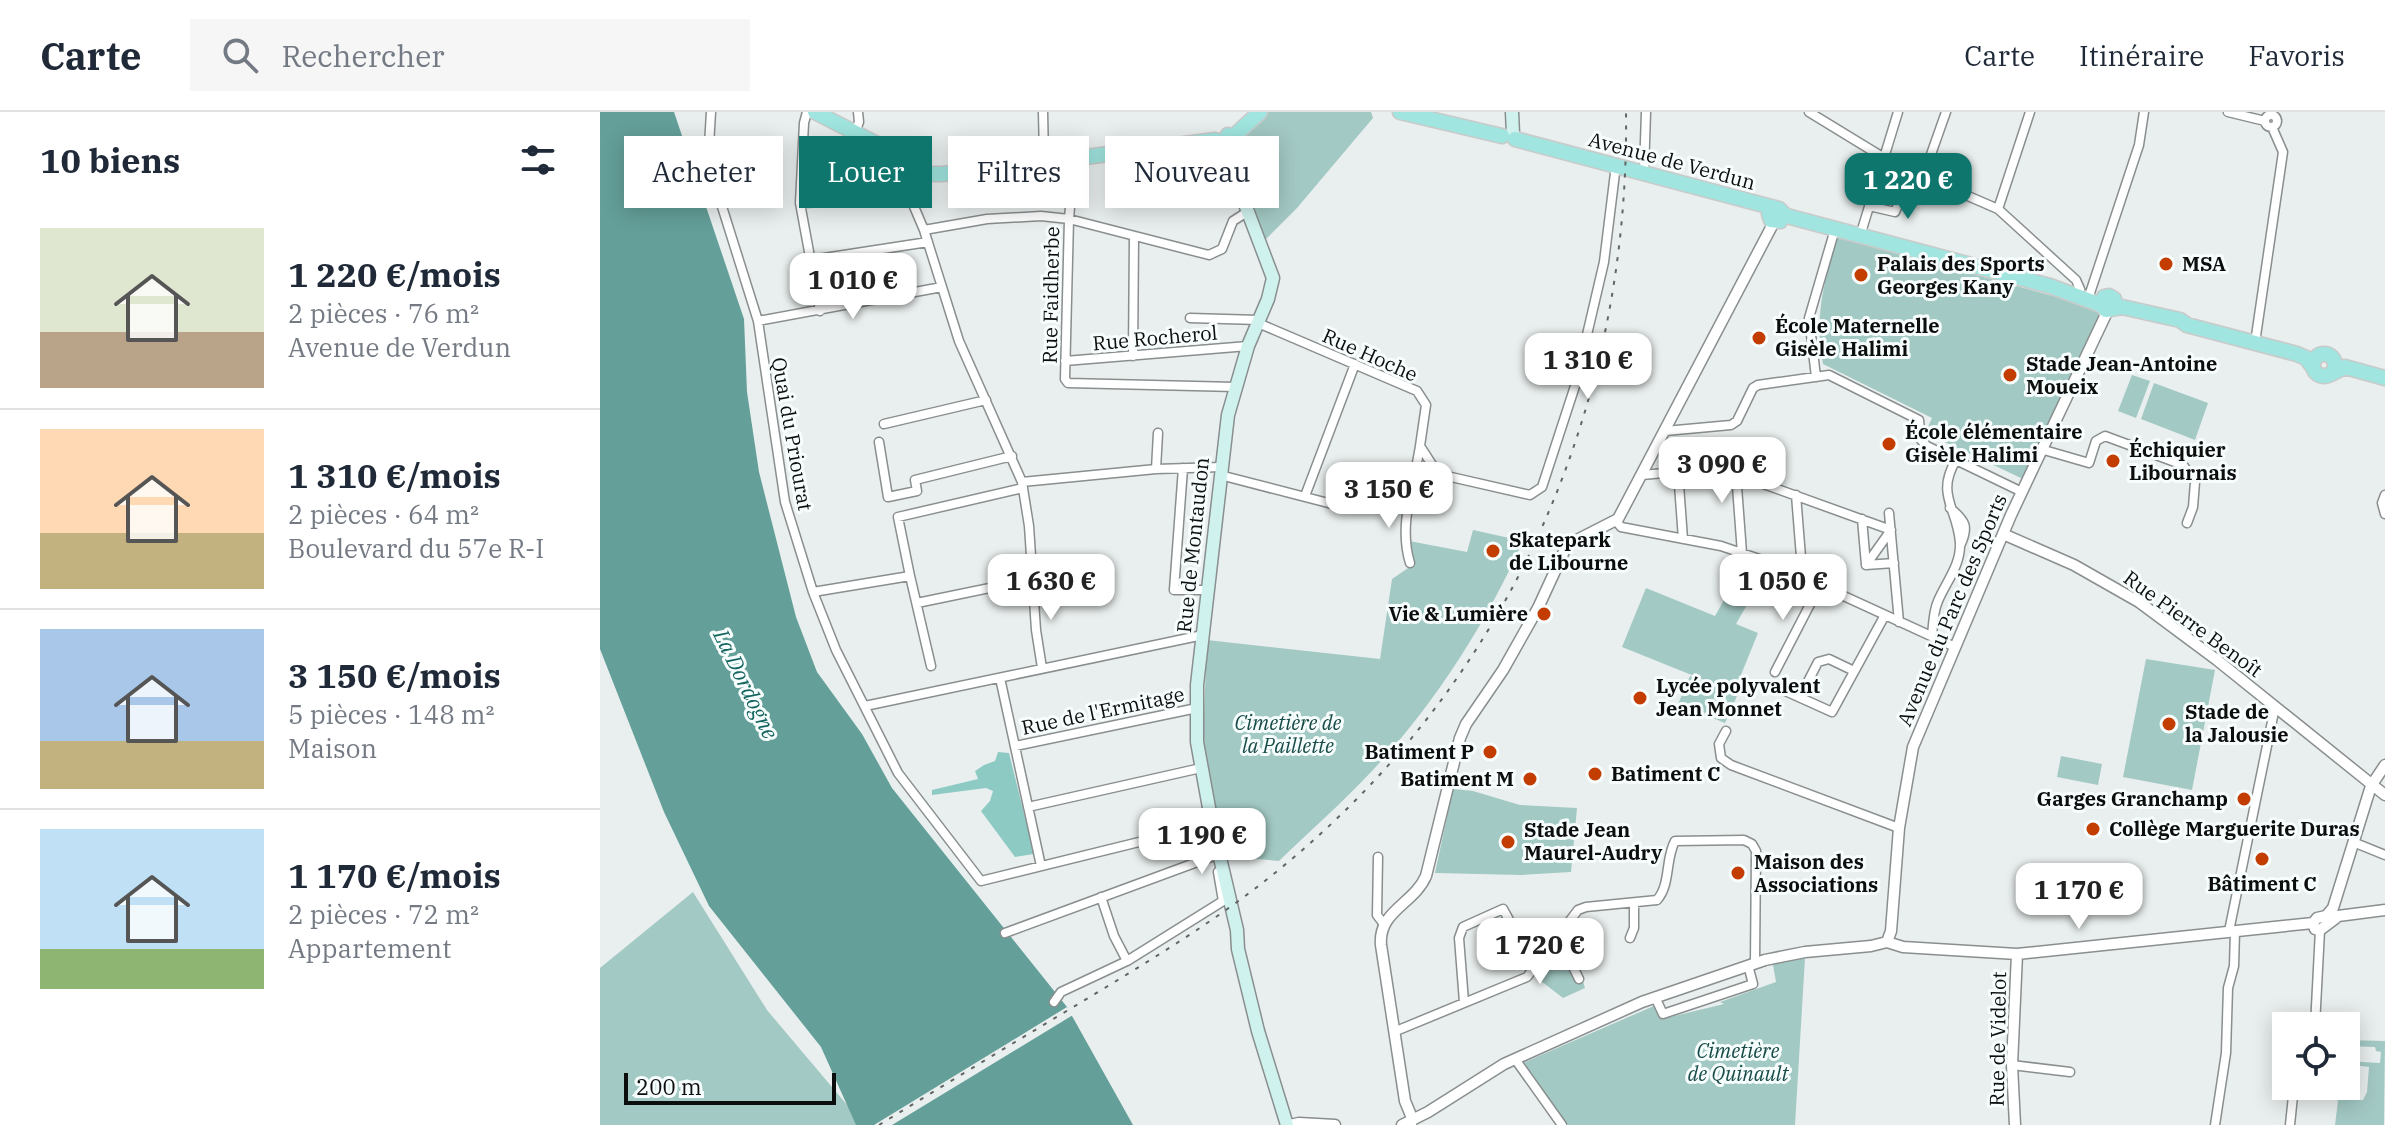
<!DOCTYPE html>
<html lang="fr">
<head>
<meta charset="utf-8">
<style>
  body { margin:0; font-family:"IBM Plex Serif",serif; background:#f6f6f7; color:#1f2937; height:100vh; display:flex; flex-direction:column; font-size:30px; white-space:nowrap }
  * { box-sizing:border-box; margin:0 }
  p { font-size:26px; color:#747a83 }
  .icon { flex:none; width:44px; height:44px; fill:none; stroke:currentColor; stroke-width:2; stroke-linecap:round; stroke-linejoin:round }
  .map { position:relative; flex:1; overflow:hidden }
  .details { display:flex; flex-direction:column; background:#fff; width:600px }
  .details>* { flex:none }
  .hud { position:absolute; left:24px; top:24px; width:760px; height:72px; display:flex; gap:16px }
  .tools { position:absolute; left:1672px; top:900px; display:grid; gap:16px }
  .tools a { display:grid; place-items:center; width:88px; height:88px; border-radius:0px; background:#fff; box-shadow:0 4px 20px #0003; font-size:40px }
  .scale { position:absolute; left:24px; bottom:20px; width:212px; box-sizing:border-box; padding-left:8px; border:4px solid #0c0e0d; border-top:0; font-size:22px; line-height:28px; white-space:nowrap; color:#0c0e0d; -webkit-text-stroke:6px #f6fdfc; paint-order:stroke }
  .price { position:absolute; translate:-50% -68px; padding:0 18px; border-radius:16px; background:#fff; color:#222; font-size:26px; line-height:52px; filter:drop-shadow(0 2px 4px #0008) }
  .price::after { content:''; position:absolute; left:50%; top:48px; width:24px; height:18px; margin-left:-12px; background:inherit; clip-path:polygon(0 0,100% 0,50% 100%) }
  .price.current { background:#0f766e; color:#fff }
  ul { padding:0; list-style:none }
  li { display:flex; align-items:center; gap:24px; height:200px; padding:0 40px }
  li+li { border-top:2px solid #e0e1e3 }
  li span { display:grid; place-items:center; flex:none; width:224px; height:160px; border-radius:0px; color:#555 }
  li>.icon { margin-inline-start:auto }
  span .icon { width:96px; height:96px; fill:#fffc; stroke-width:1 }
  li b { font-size:34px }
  h2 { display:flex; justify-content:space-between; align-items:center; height:96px; padding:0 40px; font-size:34px }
  .tag { padding:0 28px; border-radius:0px; background:#fff; box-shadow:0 4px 20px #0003; font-size:28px; line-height:72px }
  .tag.current { background:#0f766e; color:#fff }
  header { display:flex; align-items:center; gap:48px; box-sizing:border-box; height:112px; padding:0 40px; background:#fff; border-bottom:2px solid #e0e1e3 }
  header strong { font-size:38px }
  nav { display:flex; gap:44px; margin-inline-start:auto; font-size:28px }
  .search { width:560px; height:72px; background:#f6f6f7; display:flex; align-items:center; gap:20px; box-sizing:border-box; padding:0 28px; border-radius:0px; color:#747a83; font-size:30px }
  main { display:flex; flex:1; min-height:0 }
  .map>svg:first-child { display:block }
</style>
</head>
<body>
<header>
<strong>Carte</strong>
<div class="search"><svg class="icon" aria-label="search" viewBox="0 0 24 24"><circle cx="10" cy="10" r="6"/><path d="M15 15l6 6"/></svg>Rechercher</div>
<nav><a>Carte</a><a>Itinéraire</a><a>Favoris</a></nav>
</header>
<main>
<section class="details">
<h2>10 biens<svg class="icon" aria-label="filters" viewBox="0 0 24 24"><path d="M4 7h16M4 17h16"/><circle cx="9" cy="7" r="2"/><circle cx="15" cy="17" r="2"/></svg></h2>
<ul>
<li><span style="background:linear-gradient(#dfe7d0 65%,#b9a48a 0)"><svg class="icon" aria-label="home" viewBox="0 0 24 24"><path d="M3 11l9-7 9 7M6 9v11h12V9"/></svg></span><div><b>1 220 €/mois</b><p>2 pièces · 76 m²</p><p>Avenue de Verdun</p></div></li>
<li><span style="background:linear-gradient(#ffd9b3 65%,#c2b280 0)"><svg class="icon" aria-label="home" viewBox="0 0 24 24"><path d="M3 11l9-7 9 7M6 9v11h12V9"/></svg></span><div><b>1 310 €/mois</b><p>2 pièces · 64 m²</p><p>Boulevard du 57e R-I</p></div></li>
<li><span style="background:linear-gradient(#a9c7e8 70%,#c2b280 0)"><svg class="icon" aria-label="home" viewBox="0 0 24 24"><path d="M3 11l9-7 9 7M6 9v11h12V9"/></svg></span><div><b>3 150 €/mois</b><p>5 pièces · 148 m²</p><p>Maison</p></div></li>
<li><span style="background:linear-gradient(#bfe0f5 75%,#8fb573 0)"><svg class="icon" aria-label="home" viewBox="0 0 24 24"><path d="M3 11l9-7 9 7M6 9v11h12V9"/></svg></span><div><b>1 170 €/mois</b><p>2 pièces · 72 m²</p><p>Appartement</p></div></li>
</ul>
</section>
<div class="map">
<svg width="1785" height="1013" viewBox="0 0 1785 1013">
  <rect width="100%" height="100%" fill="#e9efee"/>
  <path fill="#a3c9c4" d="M668,0H771L773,6L697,96L663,130C653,102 625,49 645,22C651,14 660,7 668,0Z
    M1237,125L1497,196L1499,203L1423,367L1330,323L1327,317L1332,306L1223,252C1214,203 1224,172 1237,125Z
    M1532,263L1550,269L1536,306L1518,299Z
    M1554,271L1608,291L1595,328L1541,307Z
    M873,418L923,429C886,512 834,593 772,659C742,691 710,719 679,749L624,744L608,665L609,657L603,627L607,528L780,547L792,467L814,452L809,429L867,440Z
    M1161,466L1168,467L1155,492L1148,491L1136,512L1158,521L1134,580L1022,535L1046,476L1115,504L1133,472L1155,481Z
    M1546,547L1615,558L1592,678L1523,665Z
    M1090,564L1137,584L1125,611L1078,592Z
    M1461,644L1502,652L1498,673L1457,665Z
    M853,677L873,679L920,693L977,696L971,760L921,763L835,761Z
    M93,780L167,898L264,1013H0V856Z
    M961,835L979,871L983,869L985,876L963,886L937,866Z
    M1205,846L1195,1013H968L923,951L1056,893L1061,904L1066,906L1124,892L1120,890L1176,870L1173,853Z
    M1746,928L1785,929L1784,1013H1735L1738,989L1731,981L1730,974H1746V968L1754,969L1747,983L1752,988H1763L1767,980L1769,955L1746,952V949L1780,951L1781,940L1776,939L1775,935L1746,934Z"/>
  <path fill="#8ecac4" d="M398,640L409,641L434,742L415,745L381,699L390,689L393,679L386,676L332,683V678L378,667L375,659L384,653L395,649Z"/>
  <path fill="#649f99" d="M0,0H74L144,207L147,280L159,360L196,505L217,560L262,622L292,676L467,895L533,1013H256L221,935L109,794L64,700L0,537Z"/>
  <path fill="#e9efee" d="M467,895L473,903L292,1013H274Z"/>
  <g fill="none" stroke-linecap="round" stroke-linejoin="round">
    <g stroke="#898e8e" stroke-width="11">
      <path id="minor" d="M111,0L108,50L158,209L185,390L213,480L236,538L298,661L381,769L612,712
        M207,0L204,11L200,91L220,199
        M443,0L444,45
        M1209,0L1294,52L1398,97L1476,168L1480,177
        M1628,0L1665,9
        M1665 9a6 6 0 1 1 12 0a6 6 0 1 1-12 0Z
        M255,20L259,10L258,0
        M474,47L469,107L465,267L468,271L636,275
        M1044,60L1046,0
        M301,64L324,118L359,229L422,370L429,414L436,518L442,556
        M1323,65L1346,0
        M200,91L309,87
        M1269,94L1295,100L1312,60
        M1398,97L1430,0
        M324,118L387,107L441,104L469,107L609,143L622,137L633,109L647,100
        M1260,124L1298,0
        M211,148L328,130
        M1490,181L1539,33L1544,0
        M590,206L659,208
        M158,209L342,175
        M658,211L817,279L826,293L820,334
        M1656,224L1683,40L1672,15
        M533,244L534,125
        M465,249L648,234
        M1216,265L1209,206L1235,117
        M284,312L386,288
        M1065,319L1131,313L1137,309L1153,276L1158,273L1229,263L1319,308L1321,328L1327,334L1422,380
        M279,330L288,385L317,379L315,368L412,344
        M1444,338L1489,351L1496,329L1505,324L1583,353L1595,370L1593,395L1587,411
        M583,356L574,478H608
        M556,357L558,321
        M1078,359L1083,427
        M1136,361L1142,441
        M838,362L930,383L942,375L975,274L1004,150L1015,61
        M620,363L736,393L809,381L835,366L838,362L820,334C814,374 798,412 810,451
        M1042,363L1119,356L1291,418L1266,453
        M422,370L556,357L621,355
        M1196,383L1201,445
        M1785,383L1782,391L1785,402
        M705,384L755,252
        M1350,396C1366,409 1369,415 1360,434
        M1289,401L1299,510
        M1262,407L1266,453L1294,451
        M1016,409L1021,415L1121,434L1174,452L1355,535
        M1190,459L1201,445L1205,466
        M310,464L331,554
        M213,480L310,464L298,405L423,376
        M317,491L433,467
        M1332,525C1333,513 1333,500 1338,489C1346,470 1361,453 1360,431C1358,397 1335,383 1356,348
        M1175,560L1220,473
        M400,566L441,754
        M1181,577L1232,600L1285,503
        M1200,585L1218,550L1229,547L1254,559
        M265,594L603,523
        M1126,619L1119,632L1121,646L1131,653L1299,716
        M415,634L597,596
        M428,695L601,656
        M1753,730L1785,743
        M778,745L777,803L783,811
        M501,785L514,824L527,849
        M1629,819L1675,595
        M405,821L619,742
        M958,824L979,867
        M1030,826L1034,816V791
        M1055,885L1063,902L1153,872L1148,853
        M454,890L461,880L527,849L623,789L618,760
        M864,890L859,826L863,815L903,797L909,808
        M1715,914L1720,818
        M796,919L927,865L978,798L986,795L1057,788C1071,772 1065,747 1075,729L1144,728L1152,732L1156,739L1155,851
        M915,947L962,1013
        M1412,953L1470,960
        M1615,1013L1626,941L1628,876L1634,854L1635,819
        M1690,1013L1694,974"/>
    </g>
    <g stroke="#898e8e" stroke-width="13">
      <path id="tertiary" d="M1403,422L1474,453L1539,490L1617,548L1785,683
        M1738,804L1785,798
        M1713,811L1715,817L1720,818L1736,806
        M1287,830L1291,819L1299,716L1313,635L1411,403L1508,198
        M1287,830L1303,835L1417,842L1713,811L1717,806L1726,804L1733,796L1771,674L1785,653
        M690,1013L699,1011L735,1013
        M802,1013L828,1000L904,952L1042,890L1165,848L1205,840L1271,834L1287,830
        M811,1013L812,1006L805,989L781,833C778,799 814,792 826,764L860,626L866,612L903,558L938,496L967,433L1018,407L1174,110
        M1415,1013L1412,953L1417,842"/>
    </g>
    <g stroke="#898e8e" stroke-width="15">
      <path id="secondary" d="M912,0L913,22
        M628,32L637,71L673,166L668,187L648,234L628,303L597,573V630L612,712L637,818L638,837L658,919L687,1013"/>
    </g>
    <g stroke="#cacaca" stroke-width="17">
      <path id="primary" d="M215,0L279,33L293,52
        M800,0L902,24
        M634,24L660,0
        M915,27L1179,97L1183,101L1180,109L1171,108L1169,102L1173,97
        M293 54a11 11 0 1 1 22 0a11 11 0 1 1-22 0Z
        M310,62H342L455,49L615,28L630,33L635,31V26L628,23L626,30
        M1183,103L1450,174L1501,193
        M1513,196L1514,187L1509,184L1504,185L1501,193L1506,198L1522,195L1580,208L1587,213L1697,242L1706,246L1712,254
        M1713 253a11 11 0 1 1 22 0a11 11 0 1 1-22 0Z
        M1731,262L1745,255L1785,266"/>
    </g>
    <use href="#minor" stroke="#fff" stroke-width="8"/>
    <use href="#tertiary" stroke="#fff" stroke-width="10"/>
    <use href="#secondary" stroke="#d0f2ef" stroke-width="12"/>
    <use href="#primary" stroke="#a0e5df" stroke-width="14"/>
    <path stroke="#616564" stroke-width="2" stroke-dasharray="4 8" stroke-linecap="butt" d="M279,1013C346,972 413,931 480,891C549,849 618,808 681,756C910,569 1030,293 1026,0"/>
  </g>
  <g fill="#c33c00" stroke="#f6fdfc" stroke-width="3">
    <circle cx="1566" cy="152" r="8"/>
    <circle cx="1261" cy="163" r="8"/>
    <circle cx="1159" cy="226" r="8"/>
    <circle cx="1410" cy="263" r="8"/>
    <circle cx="1289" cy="332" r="8"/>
    <circle cx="1513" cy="349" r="8"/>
    <circle cx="893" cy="439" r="8"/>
    <circle cx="944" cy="502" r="8"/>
    <circle cx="1040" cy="586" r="8"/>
    <circle cx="1569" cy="612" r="8"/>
    <circle cx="890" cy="640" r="8"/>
    <circle cx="995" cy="662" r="8"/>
    <circle cx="930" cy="667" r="8"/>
    <circle cx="1644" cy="687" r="8"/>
    <circle cx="1493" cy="717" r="8"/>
    <circle cx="908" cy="730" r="8"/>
    <circle cx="1662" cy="747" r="8"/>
    <circle cx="1138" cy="761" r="8"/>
  </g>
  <g text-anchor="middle" stroke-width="6" stroke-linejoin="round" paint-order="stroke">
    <g font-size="20" fill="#0c0e0d" stroke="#f6fdfc">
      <text transform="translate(1072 49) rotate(15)" y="7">Avenue de Verdun</text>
      <text transform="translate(451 183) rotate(-89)" y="7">Rue Faidherbe</text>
      <text transform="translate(555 226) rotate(-5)" y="7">Rue Rocherol</text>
      <text transform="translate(770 243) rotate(24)" y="7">Rue Hoche</text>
      <text transform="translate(192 322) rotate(80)" y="7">Quai du Priourat</text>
      <text transform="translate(593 433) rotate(-84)" y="7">Rue de Montaudon</text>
      <text transform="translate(1352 498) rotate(-67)" y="7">Avenue du Parc des Sports</text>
      <text transform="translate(1593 512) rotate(36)" y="7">Rue Pierre Benoît</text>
      <text transform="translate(503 599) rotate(-12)" y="7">Rue de l'Ermitage</text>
      <text transform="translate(1398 927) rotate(-89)" y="7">Rue de Videlot</text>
    </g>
    <g font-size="20" font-weight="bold" fill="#0c0e0d" stroke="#f6fdfc" text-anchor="start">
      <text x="1277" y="159">Palais des Sports<tspan x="1277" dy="23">Georges Kany</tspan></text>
      <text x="1582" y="159">MSA</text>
      <text x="1175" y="221">École Maternelle<tspan x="1175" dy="23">Gisèle Halimi</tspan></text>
      <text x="1426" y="259">Stade Jean-Antoine<tspan x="1426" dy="23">Moueix</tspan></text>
      <text x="1305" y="327">École élémentaire<tspan x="1305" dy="23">Gisèle Halimi</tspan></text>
      <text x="1529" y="345">Échiquier<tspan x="1529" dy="23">Libournais</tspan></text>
      <text x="909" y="435">Skatepark<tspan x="909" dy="23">de Libourne</tspan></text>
      <text x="928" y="509" text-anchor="end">Vie &amp; Lumière</text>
      <text x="1056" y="581">Lycée polyvalent<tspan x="1056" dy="23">Jean Monnet</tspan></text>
      <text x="1585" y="607">Stade de<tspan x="1585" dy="23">la Jalousie</tspan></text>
      <text x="874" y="647" text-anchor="end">Batiment P</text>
      <text x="1011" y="669">Batiment C</text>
      <text x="914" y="674" text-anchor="end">Batiment M</text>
      <text x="1628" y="694" text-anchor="end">Garges Granchamp</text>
      <text x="1509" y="724">Collège Marguerite Duras</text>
      <text x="924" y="725">Stade Jean<tspan x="924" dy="23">Maurel-Audry</tspan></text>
      <text x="1154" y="757">Maison des<tspan x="1154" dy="23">Associations</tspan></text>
      <text x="1662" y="779" text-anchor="middle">Bâtiment C</text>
    </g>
    <g font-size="20" font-style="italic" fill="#164b47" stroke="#f6fdfc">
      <text x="688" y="618">Cimetière de<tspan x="688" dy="23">la Paillette</tspan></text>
      <text x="1138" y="946">Cimetière<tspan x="1138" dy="23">de Quinault</tspan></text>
    </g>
    <g font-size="22" font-style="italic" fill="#14655f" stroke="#f6fdfc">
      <text transform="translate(146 572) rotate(64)" y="8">La Dordogne</text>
    </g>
  </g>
</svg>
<div class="tools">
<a><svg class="icon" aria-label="locate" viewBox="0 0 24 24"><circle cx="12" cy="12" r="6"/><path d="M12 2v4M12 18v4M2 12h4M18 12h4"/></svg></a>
</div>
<div class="scale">200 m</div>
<b class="price current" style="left:1308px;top:109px">1 220 €</b>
<b class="price" style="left:253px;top:209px">1 010 €</b>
<b class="price" style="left:988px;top:289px">1 310 €</b>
<b class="price" style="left:1122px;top:393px">3 090 €</b>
<b class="price" style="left:789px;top:418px">3 150 €</b>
<b class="price" style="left:451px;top:510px">1 630 €</b>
<b class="price" style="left:1183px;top:510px">1 050 €</b>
<b class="price" style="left:602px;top:764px">1 190 €</b>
<b class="price" style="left:1479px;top:819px">1 170 €</b>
<b class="price" style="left:940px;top:874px">1 720 €</b>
<div class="hud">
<a class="tag">Acheter</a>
<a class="tag current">Louer</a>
<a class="tag">Filtres</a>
<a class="tag">Nouveau</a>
</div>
</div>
</main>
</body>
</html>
